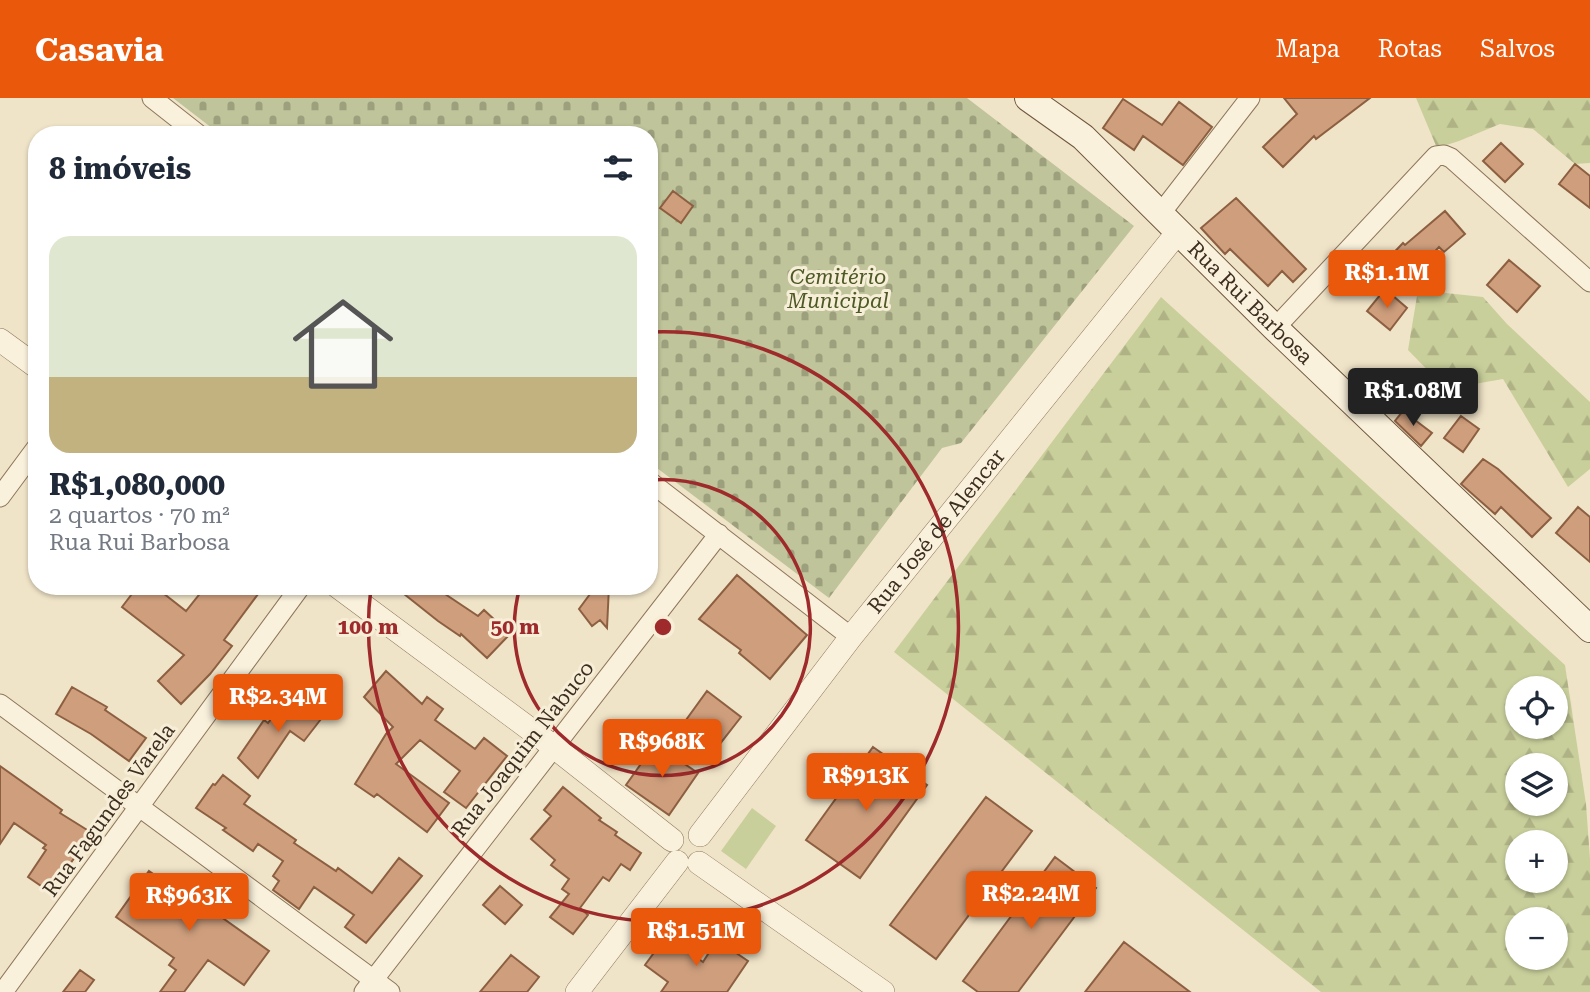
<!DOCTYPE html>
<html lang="pt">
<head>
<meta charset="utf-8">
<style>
  body { margin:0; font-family:"Roboto Serif",serif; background:#f6f6f7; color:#1f2937; height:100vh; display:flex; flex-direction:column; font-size:26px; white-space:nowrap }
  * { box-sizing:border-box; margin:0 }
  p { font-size:23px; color:#747a83 }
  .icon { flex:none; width:38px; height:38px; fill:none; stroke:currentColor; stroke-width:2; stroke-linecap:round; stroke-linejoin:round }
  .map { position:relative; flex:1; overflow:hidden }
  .panel { position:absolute; left:28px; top:28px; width:630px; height:469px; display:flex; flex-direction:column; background:#fff; border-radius:28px; box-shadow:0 2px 5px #0004 }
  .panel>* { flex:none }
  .controls { position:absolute; left:1505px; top:578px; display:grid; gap:14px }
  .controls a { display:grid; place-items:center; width:63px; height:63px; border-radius:50%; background:#fff; box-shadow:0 2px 5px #0004; font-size:35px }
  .price { position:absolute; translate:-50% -60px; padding:0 16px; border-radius:7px; background:#ea580c; color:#fff; font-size:23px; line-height:46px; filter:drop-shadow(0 2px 4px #0008) }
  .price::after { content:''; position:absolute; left:50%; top:42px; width:21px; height:16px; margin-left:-10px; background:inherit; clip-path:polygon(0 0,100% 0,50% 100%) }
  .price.current { background:#222; color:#fff }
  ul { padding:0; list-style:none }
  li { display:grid; align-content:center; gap:14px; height:371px; padding:0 21px }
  li span { display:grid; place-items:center; height:217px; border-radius:21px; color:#555 }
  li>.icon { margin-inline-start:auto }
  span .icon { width:126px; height:126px; fill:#fffc; stroke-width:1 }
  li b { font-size:30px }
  h2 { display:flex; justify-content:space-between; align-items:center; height:84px; padding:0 21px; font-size:30px }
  header { display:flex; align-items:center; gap:42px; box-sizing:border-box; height:98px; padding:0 35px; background:#ea580c; color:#fff }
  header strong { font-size:33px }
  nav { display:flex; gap:38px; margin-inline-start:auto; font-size:24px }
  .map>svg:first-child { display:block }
</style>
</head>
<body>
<header>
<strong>Casavia</strong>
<nav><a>Mapa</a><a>Rotas</a><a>Salvos</a></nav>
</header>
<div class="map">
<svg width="1590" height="894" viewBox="0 0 1590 894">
  <defs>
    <pattern id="forest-firs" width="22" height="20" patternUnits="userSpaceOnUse" patternTransform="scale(1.75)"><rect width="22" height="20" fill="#c9cf9b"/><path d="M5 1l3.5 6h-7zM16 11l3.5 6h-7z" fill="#aeb285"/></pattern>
    <pattern id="cemetery-stones" width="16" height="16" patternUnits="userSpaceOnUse" patternTransform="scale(1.75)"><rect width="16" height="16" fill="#bfc49a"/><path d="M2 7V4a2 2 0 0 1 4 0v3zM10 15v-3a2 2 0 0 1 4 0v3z" fill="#9ca07d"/></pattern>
  </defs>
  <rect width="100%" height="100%" fill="#f0e4c8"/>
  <path fill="url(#forest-firs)" fill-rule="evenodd" d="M1416,0H1590V65L1575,66L1533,31L1500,26L1459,43L1437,50Z
    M1418,192L1483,199L1507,226L1590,304V371L1568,389L1503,281L1446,291L1408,252Z
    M1161,199L1565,567L1586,706L1590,761V894H1321L894,554ZM1517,590H1556V628H1517ZM1517,667H1556V705H1517ZM1517,744H1556V782H1517ZM1517,821H1556V859H1517Z"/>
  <path fill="url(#cemetery-stones)" d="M173,0H967L1134,128L961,345L942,350L829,500L649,364V37H221Z"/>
  <path fill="#c9cf9b" d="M752,710L776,728L746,771L721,753Z"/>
  <path fill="#cf9f7d" stroke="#8d5f41" stroke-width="2" d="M1284,0H1370L1316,41L1314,38L1283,69L1263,49L1297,16Z
    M1123,1L1162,27L1179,4L1212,29L1183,67L1143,38L1134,52L1103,30Z
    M1501,45L1523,66L1505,84L1483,63Z
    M1575,66L1590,78V110L1559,86Z
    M673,93L693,108L681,125L660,110Z
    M1236,100L1306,171L1293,184L1282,173L1268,188L1230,151L1225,156L1201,130Z
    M1445,113L1465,136L1444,154L1439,149L1402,189L1380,169L1403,145L1405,147Z
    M1509,162L1540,188L1517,214L1487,187Z
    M1385,191L1407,210L1390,232L1367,213Z
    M1403,313L1432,335L1421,348L1395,323Z
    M1461,318L1479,331L1463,354L1444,340Z
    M1483,361L1498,371L1551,420L1532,439L1501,409L1495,416L1461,386Z
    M1578,409L1590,419V464L1556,435Z
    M737,477L807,537L770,581L739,555L741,552L699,521Z
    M138,488H154L186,513L206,488H264L224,542L232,548L210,576L181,606L158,583L184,557L122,509Z
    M394,488H433L478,518L484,512L510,536L487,560L461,536L460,538L438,523Z
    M596,488H609L607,530L600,522L592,528L579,511Z
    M386,573L422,606L427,599L443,611L435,622L475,651L484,640L507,658L466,710L444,694L460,673L420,642L396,666L449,705L427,734L377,696L374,699L355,686L386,636L393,629L364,599Z
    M72,589L107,609L105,612L146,640L129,663L91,636L56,616Z
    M707,593L741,619L719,647L686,622Z
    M289,597L321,621L304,643L290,633L258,680L238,660L264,622L268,625Z
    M655,646L698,675L669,717L626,687Z
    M873,649L927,687L860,780L806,742Z
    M0,668L62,712L60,715L92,735L50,794L28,779L46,752L43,750L46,747L14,725L0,746Z
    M223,677L250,698L244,706L296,742L294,745L336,773L338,770L372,795L399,760L422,778L366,845L345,829L354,817L314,789L299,811L273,792L279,783L273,778L283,763L258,746L253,753L223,732L226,730L196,710L213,686L215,687Z
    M563,689L601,720L599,722L617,734L615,737L641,755L630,772L621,766L609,783L603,779L580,810L588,817L573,836L550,819L569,796L562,791L569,781L551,767L555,762L531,741L551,718L544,712Z
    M986,699L1032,733L936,861L890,827Z
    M1055,759L1096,790L1018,894H978L963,883Z
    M149,773L175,791L184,785L200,796L196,801L269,853L244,887L208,862L184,894H160L176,872L169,867L174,860L116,819Z
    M500,788L522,807L505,826L483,807Z
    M667,837L703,864L717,842L748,863L727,894H661L668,884L645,867Z
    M1124,844L1190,894H1085Z
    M511,857L539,879L527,894H480Z
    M80,872L94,882L85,894H63Z"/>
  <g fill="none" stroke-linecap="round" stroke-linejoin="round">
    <g stroke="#8d765c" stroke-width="21">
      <path id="minor" d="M152,0L199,37
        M1161,115L1250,0
        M1275,230L1436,58L1444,57L1451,60L1590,184
        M649,383L851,539
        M0,399L37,349
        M0,606L390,894
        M3,894L301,488
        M364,894L719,436"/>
    </g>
    <g stroke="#8d765c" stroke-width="24">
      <g id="tertiary">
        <path d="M0,242L37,269"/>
        <path d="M337,488L554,649L672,742"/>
        <path id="s1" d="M700,737L851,539L1178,134"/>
        <path d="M699,765L883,894"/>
        <path d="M577,894L677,764"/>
      </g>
    </g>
    <g stroke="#6f573f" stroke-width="28">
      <g id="secondary">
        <path id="s2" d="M1028,0L1083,39L1275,230L1590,531"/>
      </g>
    </g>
    <use href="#minor" stroke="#faf1dc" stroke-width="19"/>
    <use href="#tertiary" stroke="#faf1dc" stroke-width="23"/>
    <use href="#secondary" stroke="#faf1dc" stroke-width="26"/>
  </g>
  <g fill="none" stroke="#9e2a2b" stroke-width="3.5">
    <path d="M650 382A148 148 0 1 1 520 489"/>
    <path d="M650 234A295 295 0 1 1 371 490"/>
  </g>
  <g text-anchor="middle" stroke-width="6" stroke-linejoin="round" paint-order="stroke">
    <g font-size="21" font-style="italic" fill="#4d5a26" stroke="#f7eed8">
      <text x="838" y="186">Cemitério<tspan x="838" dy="24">Municipal</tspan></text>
    </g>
    <g font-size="21" fill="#3d2e20" stroke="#f7eed8">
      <text dy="7" stroke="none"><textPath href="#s2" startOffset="303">Rua Rui Barbosa</textPath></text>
      <text dy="7" stroke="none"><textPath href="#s1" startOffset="385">Rua José de Alencar</textPath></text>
      <text transform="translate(523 651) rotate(-52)" y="7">Rua Joaquim Nabuco</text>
      <text transform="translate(109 712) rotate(-54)" y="7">Rua Fagundes Varela</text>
    </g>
  </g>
  <circle cx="663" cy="529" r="10" fill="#9e2a2b" stroke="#f7eed8" stroke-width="3.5"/>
  <g font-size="21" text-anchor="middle" font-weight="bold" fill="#9e2a2b" stroke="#f7eed8" stroke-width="6" stroke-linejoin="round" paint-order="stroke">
    <text x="368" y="536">100 m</text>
    <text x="515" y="536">50 m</text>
  </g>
</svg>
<div class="controls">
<a><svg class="icon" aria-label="locate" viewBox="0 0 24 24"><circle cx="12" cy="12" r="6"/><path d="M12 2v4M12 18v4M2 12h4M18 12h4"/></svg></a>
<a><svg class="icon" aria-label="layers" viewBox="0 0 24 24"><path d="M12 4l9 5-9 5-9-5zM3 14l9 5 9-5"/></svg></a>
<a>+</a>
<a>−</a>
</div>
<b class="price" style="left:1387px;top:212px">R$1.1M</b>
<b class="price current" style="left:1413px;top:330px">R$1.08M</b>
<b class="price" style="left:278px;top:636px">R$2.34M</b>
<b class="price" style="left:662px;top:681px">R$968K</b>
<b class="price" style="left:866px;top:715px">R$913K</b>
<b class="price" style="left:1031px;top:833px">R$2.24M</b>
<b class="price" style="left:189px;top:835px">R$963K</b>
<b class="price" style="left:696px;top:870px">R$1.51M</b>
<section class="panel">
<h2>8 imóveis<svg class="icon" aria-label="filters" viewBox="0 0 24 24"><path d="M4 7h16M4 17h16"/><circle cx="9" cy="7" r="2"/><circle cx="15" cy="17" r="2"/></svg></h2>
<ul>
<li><span style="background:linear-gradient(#dfe7d0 65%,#c2b280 0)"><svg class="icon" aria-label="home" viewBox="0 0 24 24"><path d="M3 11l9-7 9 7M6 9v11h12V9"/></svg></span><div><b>R$1,080,000</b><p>2 quartos · 70 m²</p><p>Rua Rui Barbosa</p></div></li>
</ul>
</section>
</div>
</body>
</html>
